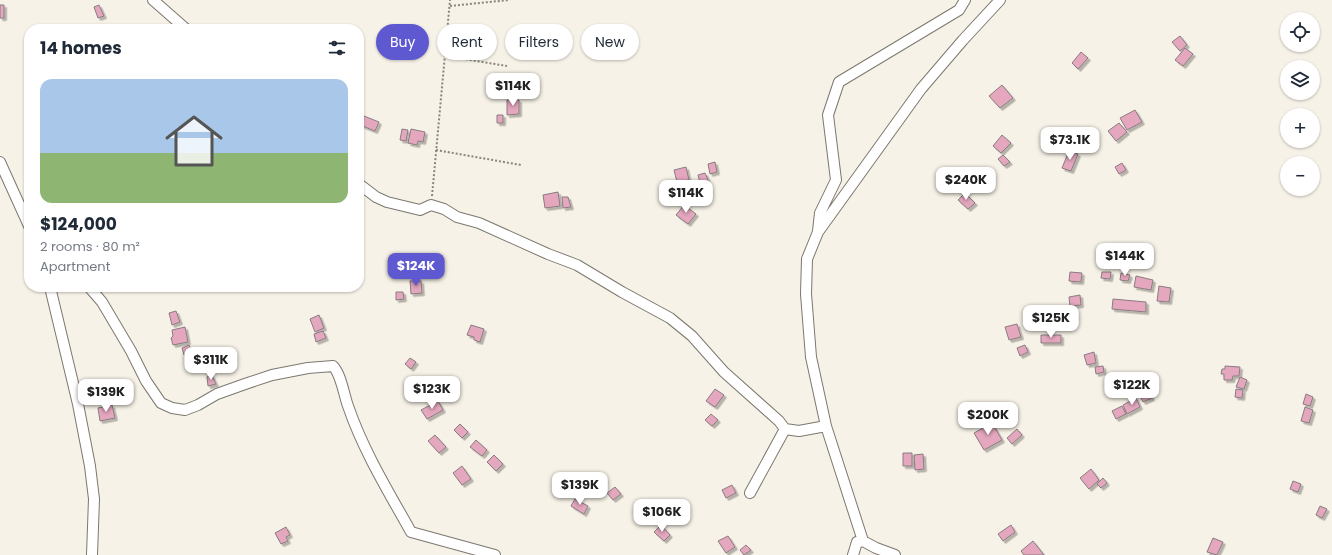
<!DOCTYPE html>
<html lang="en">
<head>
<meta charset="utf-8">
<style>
  body { margin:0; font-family:Poppins,sans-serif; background:#f2f2f3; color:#1f2937; height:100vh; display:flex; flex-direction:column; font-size:15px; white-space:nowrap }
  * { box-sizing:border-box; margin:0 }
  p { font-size:13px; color:#747a83 }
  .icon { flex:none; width:22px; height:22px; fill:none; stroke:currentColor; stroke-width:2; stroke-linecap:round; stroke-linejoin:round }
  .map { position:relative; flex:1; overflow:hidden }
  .side { position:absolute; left:24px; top:24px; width:340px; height:268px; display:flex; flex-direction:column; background:#fff; border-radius:16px; box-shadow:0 1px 3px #0004 }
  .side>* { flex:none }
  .hud { position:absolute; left:376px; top:24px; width:380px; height:36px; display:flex; gap:8px }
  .tools { position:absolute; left:1280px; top:12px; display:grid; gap:8px }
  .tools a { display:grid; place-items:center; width:40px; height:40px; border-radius:50%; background:#fff; box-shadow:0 1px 3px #0004; font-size:20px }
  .price { position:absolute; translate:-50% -34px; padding:0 9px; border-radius:8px; background:#fff; color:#222; font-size:13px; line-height:26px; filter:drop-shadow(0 1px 2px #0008) }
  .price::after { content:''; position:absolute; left:50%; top:24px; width:12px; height:9px; margin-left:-6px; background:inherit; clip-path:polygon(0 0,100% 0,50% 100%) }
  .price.selected { background:#5e59d1; color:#fff }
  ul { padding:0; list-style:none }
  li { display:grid; align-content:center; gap:8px; height:212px; padding:0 16px }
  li+li { border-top:1px solid #e0e1e3 }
  li span { display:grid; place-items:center; height:124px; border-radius:12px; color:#555 }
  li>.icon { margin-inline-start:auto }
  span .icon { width:72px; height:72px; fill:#fffc; stroke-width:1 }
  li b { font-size:17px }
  h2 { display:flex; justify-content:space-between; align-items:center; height:48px; padding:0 16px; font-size:17px }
  .pill { padding:0 14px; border-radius:18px; background:#fff; box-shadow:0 1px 3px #0004; font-size:14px; line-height:36px }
  .pill.selected { background:#5e59d1; color:#fff }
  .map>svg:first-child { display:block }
</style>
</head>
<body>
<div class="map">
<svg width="1332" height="555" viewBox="0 0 1332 555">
  <defs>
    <filter id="shadow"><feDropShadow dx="2.5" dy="2.5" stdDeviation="0" flood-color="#0004"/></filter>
  </defs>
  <rect width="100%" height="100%" fill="#f7f2e7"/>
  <path fill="#e4a7be" stroke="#887c80" filter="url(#shadow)" d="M0,5H4V18H0Z
    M99,5L104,16L98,18L94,7Z
    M1180,36L1187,45L1180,51L1172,42Z
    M1185,48L1193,54L1183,66L1175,60Z
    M1081,52L1088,58L1078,69L1072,63Z
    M1002,85L1013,98L1000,108L989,96Z
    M507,100H519V114L507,115Z
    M1135,110L1142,122L1127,130L1120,118Z
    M497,115H503V123H497Z
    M364,116L379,122L375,131L360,125Z
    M1119,123L1127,132L1116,141L1108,131Z
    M402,129L408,130L406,141L400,140Z
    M411,129L425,132L423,142L418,141L417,145L408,143Z
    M1002,135L1011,143L1001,153L993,146Z
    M1069,151L1078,154L1071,171L1062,168Z
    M1003,155L1010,162L1004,166L998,159Z
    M715,162L717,172L710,174L708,164Z
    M1122,163L1126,170L1119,174L1115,167Z
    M686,167L689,180L677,182L674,170Z
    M705,173L708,180L700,183L698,175Z
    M558,192L560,206L545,208L543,195Z
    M965,193L975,203L968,209L958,200Z
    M562,197H568L571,207L563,208Z
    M684,205L696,214L688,224L676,215Z
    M1070,272L1082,273L1081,282L1069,281Z
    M1102,272H1111L1110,279L1101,278Z
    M1121,273L1130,275L1128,281L1120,280Z
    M1136,276L1153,280L1151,290L1134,287Z
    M410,281H421L422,293L411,294Z
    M1159,286L1171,288L1169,302L1157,301Z
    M396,292H403L404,299L396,300Z
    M1080,295L1081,305L1070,306L1069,297Z
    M1113,299L1146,302V312L1112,309Z
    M176,311L180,322L172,325L169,313Z
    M319,315L324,328L315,332L310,319Z
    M1017,324L1021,337L1009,340L1005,327Z
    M471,325L484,329L480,342L474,340V337L467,335Z
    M185,327L188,342L173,345L171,338L173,336L172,330Z
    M323,331L326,338L316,342L314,334Z
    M1041,335H1061V343H1041Z
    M189,345L192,352L184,355L182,348Z
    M1025,345L1028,352L1020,356L1017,348Z
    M224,348L228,360L217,363L213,351Z
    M1094,352L1096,363L1087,365L1084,355Z
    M410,358L416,362L411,369L405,364Z
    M1103,366L1104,372L1096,374L1095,367Z
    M1225,366L1240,367L1239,376H1233L1232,380H1224V374H1221L1222,369H1225Z
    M211,374L216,384L208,386L207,377Z
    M1240,377L1247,380L1244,389L1236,387Z
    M715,389L724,395L715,407L706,401Z
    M1148,389L1152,398L1143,402L1139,394Z
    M1236,389L1243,390L1242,398L1235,397Z
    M1306,394L1313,397L1310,406L1303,404Z
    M1136,398L1140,407L1127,414L1123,405Z
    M438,401L443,410L427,419L421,410Z
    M112,405L115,418L100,421L98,408Z
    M1122,406L1126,414L1116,419L1112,411Z
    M1305,407L1313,410L1309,423L1301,421Z
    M711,414L718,420L712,426L705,420Z
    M992,423L1002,440L984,450L974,433Z
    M460,424L468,432L462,438L454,430Z
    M1017,429L1022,435L1012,444L1007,438Z
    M435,435L446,447L439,453L428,441Z
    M476,440L487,450L482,456L470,447Z
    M903,453H912V466H903Z
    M923,454L924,469L915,470L914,455Z
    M494,455L503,464L496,471L487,462Z
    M462,466L471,479L462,485L453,473Z
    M1091,469L1099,480L1089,489L1080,478Z
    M1103,478L1107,483L1101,488L1097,484Z
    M1293,481L1301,484L1298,492L1290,489Z
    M732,485L736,493L726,498L722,490Z
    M615,487L621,494L613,500L607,493Z
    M575,499L588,506L584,514L571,506Z
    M1320,506L1327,509L1322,518L1316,515Z
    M661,525L670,535L664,541L654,532Z
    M1011,525L1015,532L1003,541L998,534Z
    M286,527L290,535L286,537L288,541L281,544L275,533Z
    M728,536L735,547L726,553L718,541Z
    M1213,538L1223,542L1217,555L1207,552Z
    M1033,541L1044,555H1024L1021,551Z
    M746,545L751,550L744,555L740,550Z"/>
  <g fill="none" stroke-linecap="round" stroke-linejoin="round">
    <g stroke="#7c786f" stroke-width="12">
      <path id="street" d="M153,0L186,29
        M0,162L29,226
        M359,184L376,197L387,202L420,210L431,205L444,209L457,217L479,223L548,254L577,265L622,292L670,318L692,336L724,372L779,421L785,429L799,431L826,426L863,541L876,548L895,555
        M818,231L820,213L836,180L828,115L839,82L959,10L965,0
        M50,287L78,404L90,466L94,499L92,555
        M89,287L102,302L131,351L146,381L161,403L172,408L185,410L198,405L217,394L245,384L272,375L308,368L333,366C341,374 344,395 348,406C363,450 388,491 411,532L495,555
        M826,426L811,357L806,294L807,259L818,232L921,89L963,40L1000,0
        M750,493L785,429
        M853,555L857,542L863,541"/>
    </g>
    <path stroke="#88857e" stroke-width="2" stroke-dasharray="2 2" stroke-linecap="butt" d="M450,6L509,0
      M446,56L507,66
      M436,150L521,165
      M432,196L450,0"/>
    <use href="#street" stroke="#fff" stroke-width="10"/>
  </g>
</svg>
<div class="tools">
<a><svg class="icon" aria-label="locate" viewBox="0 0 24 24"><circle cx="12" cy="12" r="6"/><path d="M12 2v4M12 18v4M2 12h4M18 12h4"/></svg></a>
<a><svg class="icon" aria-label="layers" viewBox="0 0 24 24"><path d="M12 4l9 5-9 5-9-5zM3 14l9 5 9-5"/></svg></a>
<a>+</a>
<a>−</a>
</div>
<b class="price" style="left:513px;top:107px">$114K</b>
<b class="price" style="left:1070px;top:161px">$73.1K</b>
<b class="price" style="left:966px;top:201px">$240K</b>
<b class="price" style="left:686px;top:214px">$114K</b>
<b class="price" style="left:1125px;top:277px">$144K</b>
<b class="price selected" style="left:416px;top:287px">$124K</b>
<b class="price" style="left:1051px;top:339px">$125K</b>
<b class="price" style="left:211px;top:381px">$311K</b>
<b class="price" style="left:1132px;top:406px">$122K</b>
<b class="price" style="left:432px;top:410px">$123K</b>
<b class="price" style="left:106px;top:413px">$139K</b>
<b class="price" style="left:988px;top:436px">$200K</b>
<b class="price" style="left:580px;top:506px">$139K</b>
<b class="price" style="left:662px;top:533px">$106K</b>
<div class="hud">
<a class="pill selected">Buy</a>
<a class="pill">Rent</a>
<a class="pill">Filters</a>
<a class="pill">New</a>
</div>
<section class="side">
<h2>14 homes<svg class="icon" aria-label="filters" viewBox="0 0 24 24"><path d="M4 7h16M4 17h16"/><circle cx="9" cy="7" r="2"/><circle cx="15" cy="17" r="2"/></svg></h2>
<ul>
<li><span style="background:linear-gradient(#a9c7e8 60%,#8fb573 0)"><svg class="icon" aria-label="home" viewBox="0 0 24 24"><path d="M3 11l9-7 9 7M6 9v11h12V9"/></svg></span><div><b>$124,000</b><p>2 rooms · 80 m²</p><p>Apartment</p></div></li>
</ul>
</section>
</div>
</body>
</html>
